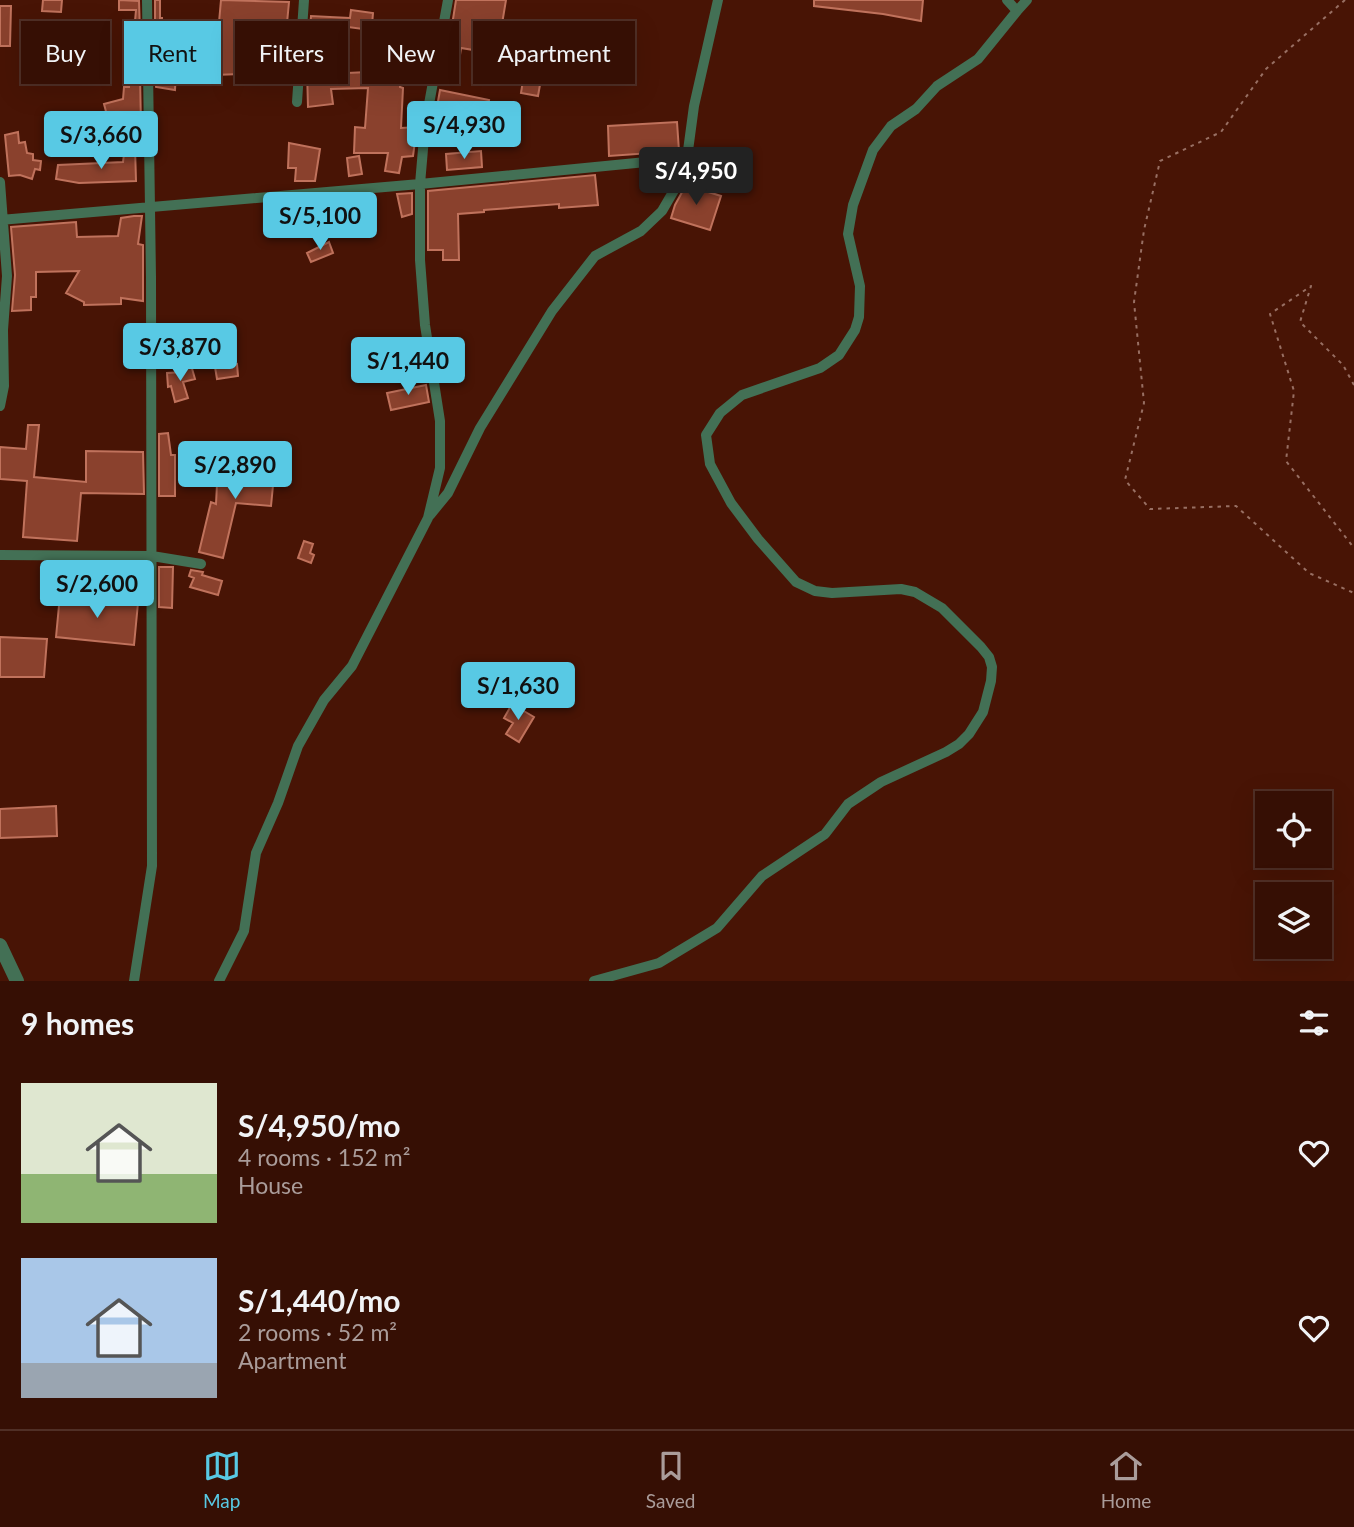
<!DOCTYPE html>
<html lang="en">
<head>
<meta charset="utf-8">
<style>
  body { margin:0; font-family:Lato,sans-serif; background:#3d180e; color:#f1f3f6; height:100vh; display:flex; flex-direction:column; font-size:26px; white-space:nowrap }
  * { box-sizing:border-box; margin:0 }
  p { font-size:23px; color:#aa9c9a }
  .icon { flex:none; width:38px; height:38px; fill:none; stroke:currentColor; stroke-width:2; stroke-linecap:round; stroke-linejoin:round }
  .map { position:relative; height:981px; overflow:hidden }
  .details { display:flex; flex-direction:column; background:#360f04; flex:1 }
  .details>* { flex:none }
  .banner { position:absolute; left:21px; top:21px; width:700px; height:63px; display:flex; gap:14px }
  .tools { position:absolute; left:1255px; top:791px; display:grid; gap:14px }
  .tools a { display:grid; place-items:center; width:77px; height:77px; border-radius:0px; background:#360f04; box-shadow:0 7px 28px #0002,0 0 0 2px #502f26; font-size:35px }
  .price { position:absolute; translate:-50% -60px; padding:0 16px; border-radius:7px; background:#58c9e4; color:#111; font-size:23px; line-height:46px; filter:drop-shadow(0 2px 4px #0008) }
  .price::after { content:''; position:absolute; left:50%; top:42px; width:21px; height:16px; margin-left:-10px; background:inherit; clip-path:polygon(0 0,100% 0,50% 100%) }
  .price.current { background:#222; color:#fff }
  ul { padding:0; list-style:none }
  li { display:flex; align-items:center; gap:21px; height:175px; padding:0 21px }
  li span { display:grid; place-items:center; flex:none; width:196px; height:140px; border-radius:0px; color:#555 }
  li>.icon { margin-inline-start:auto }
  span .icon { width:84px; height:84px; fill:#fffc; stroke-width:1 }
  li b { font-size:30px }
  h2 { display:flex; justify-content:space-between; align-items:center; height:84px; padding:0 21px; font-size:30px }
  .tag { padding:0 24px; border-radius:0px; background:#360f04; box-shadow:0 7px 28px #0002,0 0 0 2px #502f26; font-size:24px; line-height:63px }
  .tag.current { background:#58c9e4; color:#111 }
  .menu { display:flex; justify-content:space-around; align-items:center; height:98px; border-top:2px solid #502f26; background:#360f04; font-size:19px; color:#aa9c9a }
  .menu a { display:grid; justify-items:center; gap:4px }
  .menu .current { color:#58c9e4 }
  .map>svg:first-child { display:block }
</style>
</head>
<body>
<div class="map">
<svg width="1354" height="981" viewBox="0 0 1354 981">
  <rect width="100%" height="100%" fill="#481405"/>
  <path fill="#8a412d" stroke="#c0725c" stroke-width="2" fill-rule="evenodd" d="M43,0H62L61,12L42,11Z
    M119,0L139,1L140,33L134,32L136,10H119Z
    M155,0H160V18H162L161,43L155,42Z
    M221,0L289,2L283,65L270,64V72L240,69V74L215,75V45H217Z
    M456,0H506L497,54L461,48L460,55L455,54V70H445Z
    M814,0H923L921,21L883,14L814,6Z
    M0,6H11L10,46H0Z
    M351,10L373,13L372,25L435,28L428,68L421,67L422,60H401L400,87L403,88L401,128L417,127L413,156L402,157L399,173L385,171L388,153H354L355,127L365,128L368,88L331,89L333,104L308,107L307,70L311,16L350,18ZM348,27L371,30L368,72L347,73Z
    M156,48L177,49L175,90L156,87Z
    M528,48L546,51L538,96L521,93Z
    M129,74L140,75L141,126H132V117L109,123L104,104L123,99L124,87H129Z
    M440,90L489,100L487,109L470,107L474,132L465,133L463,118L458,119V110L437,107Z
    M677,122L679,151L609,156L608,126Z
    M18,132L19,143L25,142L27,153L33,154V160L41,161L40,170L35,169L32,179L20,175L9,176L5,135Z
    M289,143L320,149L315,181H295L296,168H288Z
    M125,146L135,147L136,181L79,183L56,179L58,165L123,162Z
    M481,151L482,167L447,170L446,154Z
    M359,156L362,174L349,176L347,158Z
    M595,175L598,205L559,208V204L484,210V212L458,214L459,260H443V250H428V191Z
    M686,185L721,196L710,230L671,218L675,205Z
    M412,193V214L402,217L397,194Z
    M328,200L335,229L325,232L320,213L312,215L310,204Z
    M134,216H142L138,244L143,245V301L121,298V304L84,305V302L66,293L79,271L36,272V297H31V310L12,311L15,275L11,227L76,222L77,237L118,236L121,218Z
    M329,242L333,253L311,262L307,253Z
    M237,364L238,376L217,379L215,367Z
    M191,365L195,379L183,382L188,398L175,402L171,386L168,387L167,373L183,372L182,368Z
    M426,385L429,402L391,410L387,393Z
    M28,425H39L34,477L86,482V451L143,452L144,494L81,493L77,541L23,537L27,481L0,479V447L26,449Z
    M168,433L171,455H175V496H159V434Z
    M222,462L275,465L271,506L236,503L223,558L199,552L211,502L216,504L217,484H221Z
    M304,541L313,544L310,553L314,555L311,563L298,558Z
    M159,567H173L172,608L159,607Z
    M191,570L203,572L202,575L222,581L218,595L190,587L194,578L189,576Z
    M60,595L138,603L134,645L56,637Z
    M0,637L47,639L44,677H0Z
    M512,704L534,717L519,742L506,734L513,723L504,718Z
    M56,806L57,836L0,838V809Z"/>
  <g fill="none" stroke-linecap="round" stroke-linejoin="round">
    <path stroke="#986f63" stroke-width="2" stroke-dasharray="3.5 5" stroke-linecap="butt" d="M1345,0L1266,69L1221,132L1160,161L1144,230L1134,302L1144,403L1125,480L1150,509L1236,506L1309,573L1354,593
      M1354,385L1343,365L1300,322L1311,286L1270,314L1294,391L1286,461L1354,548"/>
    <path stroke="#437055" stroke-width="10" d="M1017,11L1027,0
      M297,102L304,0
      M0,182L7,276L3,330L4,386L0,406
      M0,220L420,184L687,158
      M430,515L448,493L480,428L552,311L595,256L641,231L662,211L680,180L687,158L694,106L718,0
      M0,555L152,556L201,564
      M134,981L152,866L151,278L147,0
      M219,981L244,931L256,853L278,803L298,746L324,700L352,666L428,518L440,468V421L425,325L420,260V184L425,126L448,0
      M594,981L659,963L717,928L762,876L825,834L848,804L881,782L946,752L959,744L969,734L983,712L991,681L992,667L989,657L981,647L942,608L915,592L901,589L832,593L815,591L796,582L758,539L731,503L710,464L706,435L720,413L742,395L820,368L839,355L855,330L859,317L860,286L848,234L853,205L873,150L891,126L916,109L937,86L978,59L1017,11L1007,0"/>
    <path stroke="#437055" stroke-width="14" d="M0,945L17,981"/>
  </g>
</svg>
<div class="tools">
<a><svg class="icon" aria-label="locate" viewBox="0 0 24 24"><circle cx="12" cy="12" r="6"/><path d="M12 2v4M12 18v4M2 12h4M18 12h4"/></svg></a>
<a><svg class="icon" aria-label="layers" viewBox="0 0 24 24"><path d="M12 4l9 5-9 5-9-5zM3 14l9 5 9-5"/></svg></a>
</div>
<b class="price" style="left:464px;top:161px">S/4,930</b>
<b class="price" style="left:101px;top:171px">S/3,660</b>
<b class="price current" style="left:696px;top:207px">S/4,950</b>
<b class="price" style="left:320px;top:252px">S/5,100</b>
<b class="price" style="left:180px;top:383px">S/3,870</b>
<b class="price" style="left:408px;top:397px">S/1,440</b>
<b class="price" style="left:235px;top:501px">S/2,890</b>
<b class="price" style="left:97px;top:620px">S/2,600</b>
<b class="price" style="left:518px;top:722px">S/1,630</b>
<div class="banner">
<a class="tag">Buy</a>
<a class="tag current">Rent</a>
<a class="tag">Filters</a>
<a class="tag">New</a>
<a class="tag">Apartment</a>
</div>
</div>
<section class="details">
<h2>9 homes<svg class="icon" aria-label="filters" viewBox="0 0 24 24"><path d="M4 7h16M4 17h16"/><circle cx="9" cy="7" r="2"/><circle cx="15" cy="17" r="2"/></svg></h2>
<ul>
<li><span style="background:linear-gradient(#dfe7d0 65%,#8fb573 0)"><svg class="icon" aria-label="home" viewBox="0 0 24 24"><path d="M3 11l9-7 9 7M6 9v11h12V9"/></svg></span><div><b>S/4,950/mo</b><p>4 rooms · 152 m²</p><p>House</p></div><svg class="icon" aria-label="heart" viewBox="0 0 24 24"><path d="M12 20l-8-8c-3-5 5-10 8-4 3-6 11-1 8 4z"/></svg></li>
<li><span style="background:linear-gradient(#a9c7e8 75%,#9aa5b1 0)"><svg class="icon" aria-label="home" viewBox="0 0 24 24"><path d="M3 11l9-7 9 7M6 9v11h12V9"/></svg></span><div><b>S/1,440/mo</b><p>2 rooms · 52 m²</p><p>Apartment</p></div><svg class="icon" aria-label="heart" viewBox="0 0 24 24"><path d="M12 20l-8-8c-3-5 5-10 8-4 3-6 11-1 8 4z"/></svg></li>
</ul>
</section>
<nav class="menu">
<a class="current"><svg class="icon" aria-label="map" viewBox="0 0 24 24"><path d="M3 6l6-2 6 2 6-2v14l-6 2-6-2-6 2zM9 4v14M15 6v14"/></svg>Map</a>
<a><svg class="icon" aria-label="saved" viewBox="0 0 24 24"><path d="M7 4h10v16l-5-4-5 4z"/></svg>Saved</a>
<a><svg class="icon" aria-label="home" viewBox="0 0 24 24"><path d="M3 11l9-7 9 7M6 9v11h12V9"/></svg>Home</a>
</nav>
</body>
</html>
